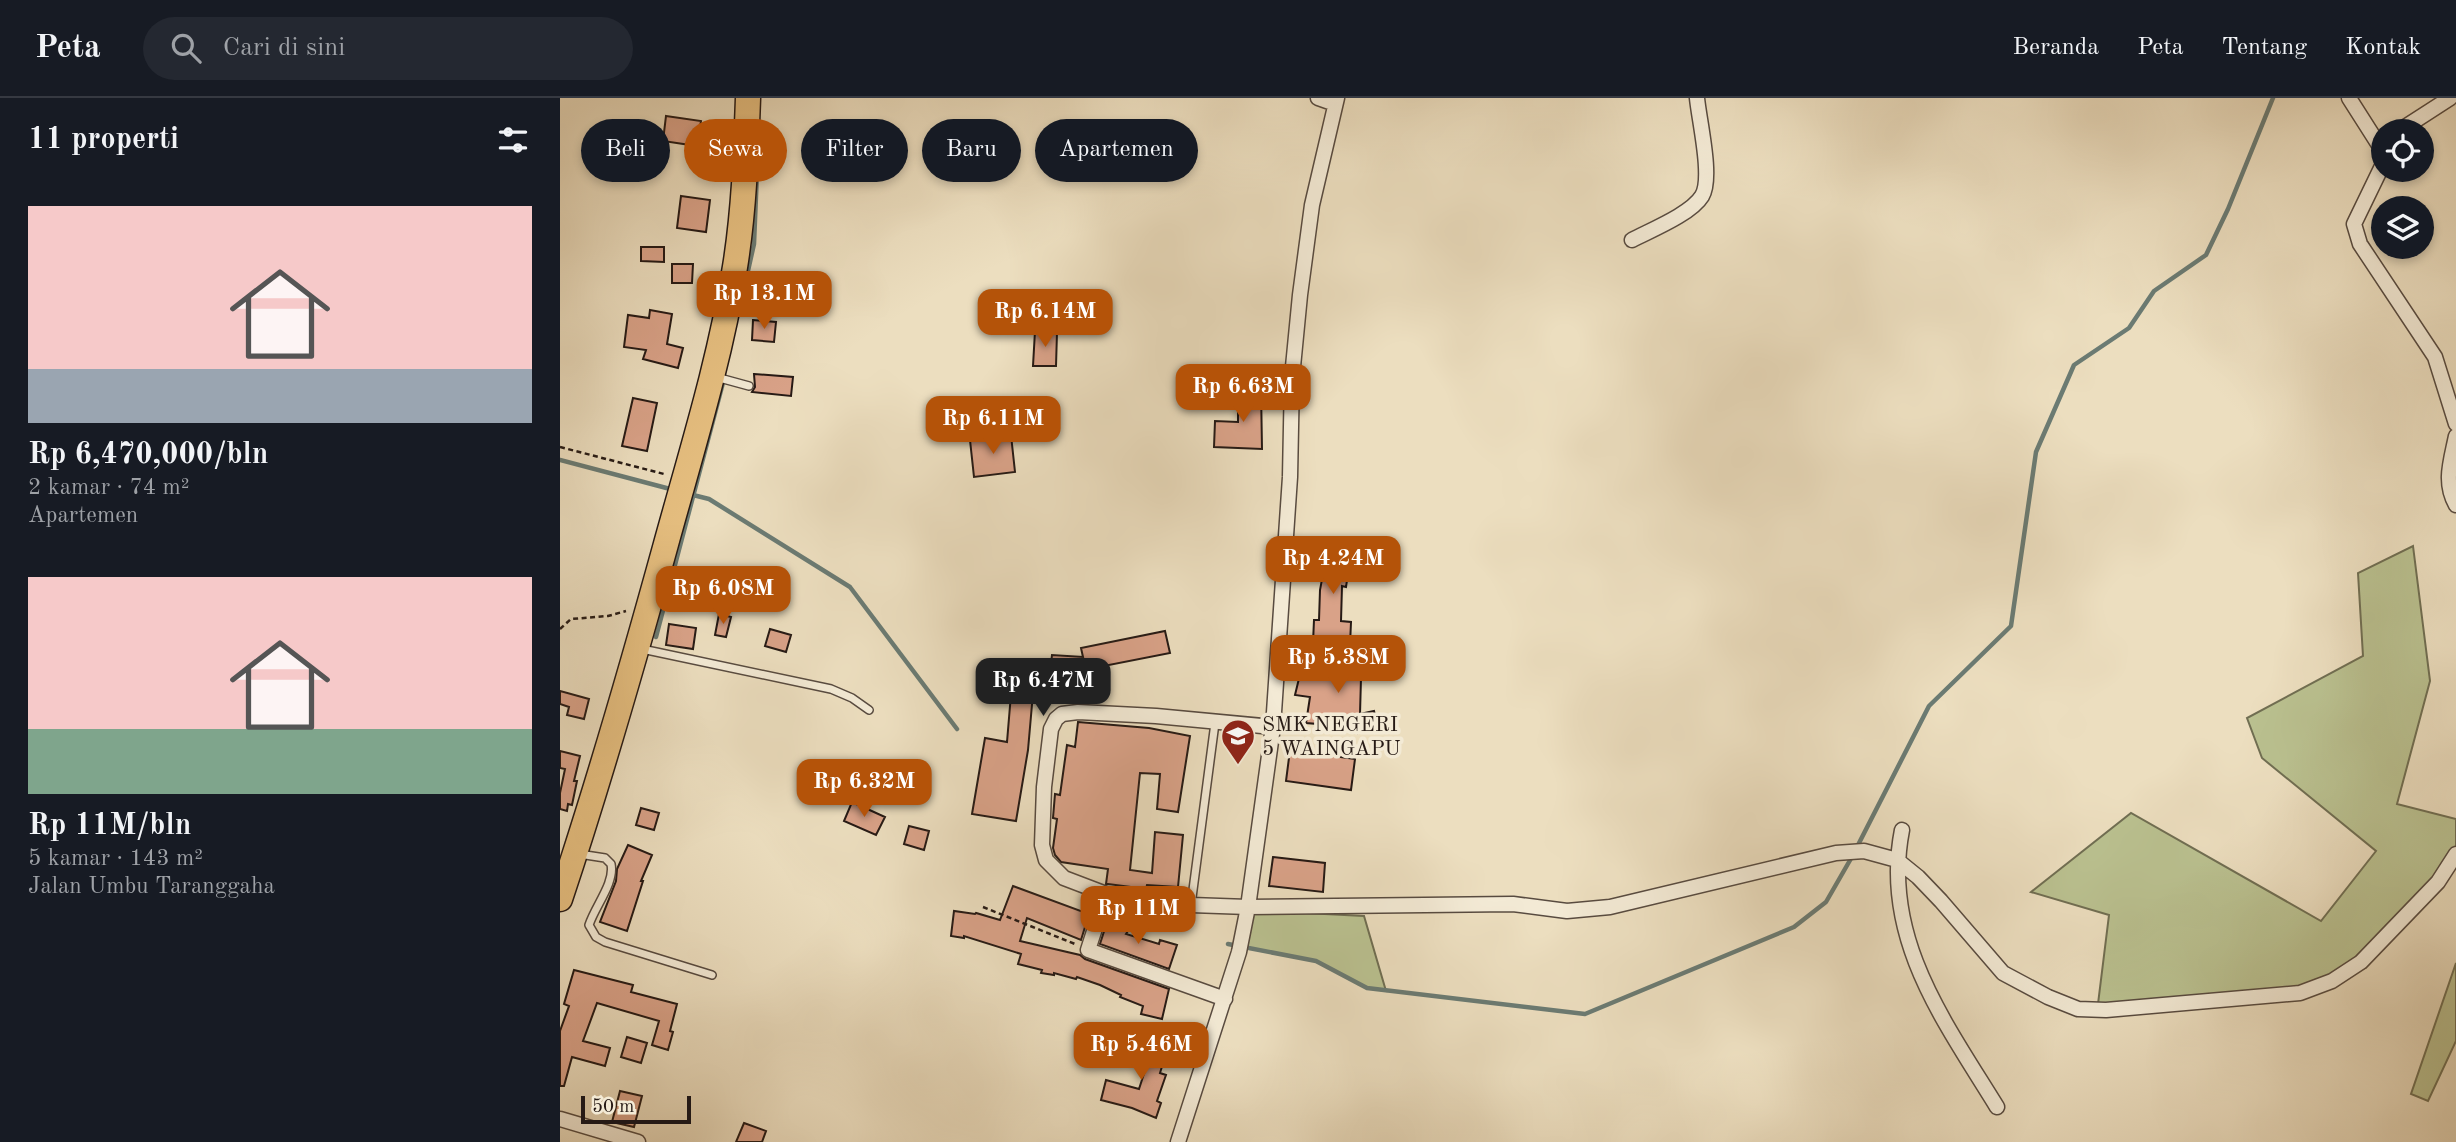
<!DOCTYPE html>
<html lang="id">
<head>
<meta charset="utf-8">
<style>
  body { margin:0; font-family:"Old Standard TT",serif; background:#242831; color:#f1f3f6; height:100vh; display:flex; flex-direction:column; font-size:26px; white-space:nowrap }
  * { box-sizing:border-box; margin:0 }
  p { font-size:23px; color:#9ea1a6 }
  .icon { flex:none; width:38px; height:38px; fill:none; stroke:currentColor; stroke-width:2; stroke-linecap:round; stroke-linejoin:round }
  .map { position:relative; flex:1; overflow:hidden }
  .sheet { display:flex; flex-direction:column; background:#171b24; width:560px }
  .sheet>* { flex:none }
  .top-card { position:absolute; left:21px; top:21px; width:665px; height:63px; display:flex; gap:14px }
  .controls { position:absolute; left:1811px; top:21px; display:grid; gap:14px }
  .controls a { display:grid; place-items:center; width:63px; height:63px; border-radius:50%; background:#171b24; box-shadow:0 4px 10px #0003; font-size:35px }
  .scale { position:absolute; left:21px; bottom:18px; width:110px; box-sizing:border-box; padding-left:7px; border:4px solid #261a15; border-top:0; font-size:19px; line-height:24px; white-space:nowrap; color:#261a15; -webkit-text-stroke:5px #f3ead5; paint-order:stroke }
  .price { position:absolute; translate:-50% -60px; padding:0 16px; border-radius:14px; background:#b45309; color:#fff; font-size:23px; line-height:46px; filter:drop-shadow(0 2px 4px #0008) }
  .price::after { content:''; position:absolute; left:50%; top:42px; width:21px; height:16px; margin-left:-10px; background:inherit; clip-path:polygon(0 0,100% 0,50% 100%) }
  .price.current { background:#222; color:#fff }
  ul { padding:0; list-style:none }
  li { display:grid; align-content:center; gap:14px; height:371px; padding:0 28px }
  li span { display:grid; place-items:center; height:217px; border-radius:0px; color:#555 }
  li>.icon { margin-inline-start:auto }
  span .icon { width:126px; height:126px; fill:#fffc; stroke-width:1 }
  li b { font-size:30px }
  h2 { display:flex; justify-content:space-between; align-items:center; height:84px; padding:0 28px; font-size:30px }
  .chip { padding:0 24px; border-radius:32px; background:#171b24; box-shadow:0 4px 10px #0003; font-size:24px; line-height:63px }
  .chip.current { background:#b45309; color:#fff }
  header { display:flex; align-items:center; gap:42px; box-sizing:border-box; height:98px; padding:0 35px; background:#171b24; border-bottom:2px solid #363941 }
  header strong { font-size:33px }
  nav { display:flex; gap:38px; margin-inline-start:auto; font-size:24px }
  .search { width:490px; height:63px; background:#242831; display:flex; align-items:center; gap:18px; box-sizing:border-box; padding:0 24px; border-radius:38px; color:#9ea1a6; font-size:26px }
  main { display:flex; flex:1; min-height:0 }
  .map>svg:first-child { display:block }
</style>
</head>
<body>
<header>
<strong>Peta</strong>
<div class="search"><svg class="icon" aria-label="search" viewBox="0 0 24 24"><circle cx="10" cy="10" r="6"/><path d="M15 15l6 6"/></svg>Cari di sini</div>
<nav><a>Beranda</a><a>Peta</a><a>Tentang</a><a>Kontak</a></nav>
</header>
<main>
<section class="sheet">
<h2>11 properti<svg class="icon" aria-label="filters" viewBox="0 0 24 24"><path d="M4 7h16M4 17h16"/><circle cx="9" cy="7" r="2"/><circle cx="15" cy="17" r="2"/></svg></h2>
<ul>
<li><span style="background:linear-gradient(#f6c9c9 75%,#9aa5b1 0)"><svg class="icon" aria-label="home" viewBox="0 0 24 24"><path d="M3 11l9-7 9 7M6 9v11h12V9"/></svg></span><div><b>Rp 6,470,000/bln</b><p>2 kamar · 74 m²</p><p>Apartemen</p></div></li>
<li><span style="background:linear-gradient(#f6c9c9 70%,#7fa58c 0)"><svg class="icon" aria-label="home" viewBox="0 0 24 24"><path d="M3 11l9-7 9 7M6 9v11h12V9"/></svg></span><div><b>Rp 11M/bln</b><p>5 kamar · 143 m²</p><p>Jalan Umbu Taranggaha</p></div></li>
</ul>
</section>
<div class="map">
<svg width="1896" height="1044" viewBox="0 0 1896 1044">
  <rect width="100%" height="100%" fill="#ecdebf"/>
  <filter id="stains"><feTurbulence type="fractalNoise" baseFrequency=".00286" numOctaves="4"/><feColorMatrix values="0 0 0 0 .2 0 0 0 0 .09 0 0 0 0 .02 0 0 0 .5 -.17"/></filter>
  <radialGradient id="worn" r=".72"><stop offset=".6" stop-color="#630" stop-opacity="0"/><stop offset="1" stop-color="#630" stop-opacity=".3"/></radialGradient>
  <path fill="#bac190" stroke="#706e52" stroke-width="2" d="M1853,448L1870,583L1837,706L1896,721V754L1884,773L1799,858L1772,879L1745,890L1538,906L1549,817L1471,794L1571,715L1761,823L1816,753L1702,660L1687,620L1803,558L1798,475Z
    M687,812L804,818L826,893L807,890L756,863L681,849Z
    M1896,865V943L1868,1003L1851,996Z"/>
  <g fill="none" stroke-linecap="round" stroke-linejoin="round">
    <path stroke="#6b7b73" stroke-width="4.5" d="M181,204L194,146L197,74
      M0,362L114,392
      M133,397L149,401L290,489L397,631
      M96,539L164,281
      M1297,749L1369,608L1451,528L1476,354L1514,267L1569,230L1594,193L1646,157L1668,111L1713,0
      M668,846L756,863L807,890L1025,916L1234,829L1266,804L1293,757"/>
  </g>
  <path fill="#d9a288" stroke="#261a15" stroke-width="2" d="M106,18L141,23L137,48L103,43Z
    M121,98L150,102L146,134L117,130Z
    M81,149H104V164L81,163Z
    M112,166H133L132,185H112Z
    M90,212L112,216L107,246L123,250L118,270L83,261L86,252L64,249L68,217L89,220Z
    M193,222L216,224L214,244L192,242Z
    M475,233L497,234L496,268H473Z
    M194,276L233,279L231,298L192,294L195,289Z
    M678,291H701L702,351L654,349L655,323L678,324Z
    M73,300L97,305L87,353L62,348Z
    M451,337L455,374L414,379L410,342Z
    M765,439L788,441L785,469H789L786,489L782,488L781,523L791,524L790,547L753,545L754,522H759L760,492L766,460H764Z
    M115,475L131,477L129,495L113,493Z
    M159,516L171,519L166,539L155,537Z
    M109,526L136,530L133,551L106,547Z
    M210,531L231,537L226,554L205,548Z
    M605,533L610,555L518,573L515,599L473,595L468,652L456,723L412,716L425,640L447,644L453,572L490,575L492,557L523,559L521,550Z
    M821,556L819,576L801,580L800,616L814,613L818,629L798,635L796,629L746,625L750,599L735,597L742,568L797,575L796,561Z
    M0,593L29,601L24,621L7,617L9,609L0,606Z
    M518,624L589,630L630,638L618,714L597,711L600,676L580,675L570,772L592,775L595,734L623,737L618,789L587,787L586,791L548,786H546L548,771L501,764L495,757L493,750L497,721L493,720L495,696L500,697L507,647L515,649Z
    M730,652L795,661L791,692L726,683Z
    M0,653L20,658L14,683H17L12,707L8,706L7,713L0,711V695L5,671L0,670Z
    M292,704L325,719L316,737L284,723Z
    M81,710L99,715L94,732L76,727Z
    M349,728L369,733L364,752L344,746Z
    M68,747L92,757L81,783H83L67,833L40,824L56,783L57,771Z
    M713,759L765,765L763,794L709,788Z
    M453,788L529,816L521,842L467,820L460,843L520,857L525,861L609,891L602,921L581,916L583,908L560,899L561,897L540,887L517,879L516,881L494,875V877L481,875L482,872L458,866L461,856L404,838V840L391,838L394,813L415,816L416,815L440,822Z
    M547,824L568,833L566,836L599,846L600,842L617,847L609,871L540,846Z
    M14,872L73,887L71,894L117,906L110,933L113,934L108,952L92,947L99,923L37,905L23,943L50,950L45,968L12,959L4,988H0V933L9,908L4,906Z
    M67,939L87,945L81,965L61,959Z
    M576,940L608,949L600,975L606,977L597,1003L601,1005L596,1020L572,1010L541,1002L546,982L579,991L589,960L571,953Z
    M60,993L82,998L74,1029L52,1024Z
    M184,1025L206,1033L202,1044H176Z"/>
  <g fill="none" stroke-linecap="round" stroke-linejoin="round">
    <g stroke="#584b40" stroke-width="10">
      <path id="service" d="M156,279L189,288
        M82,551L271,591L292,600L309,612
        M19,756L45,760L51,766C55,785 35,808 29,827L36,839L45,844L152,877
        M631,807L655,625"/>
    </g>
    <g stroke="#584b40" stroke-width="17">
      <path id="minor" d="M758,0L775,6
        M1789,0L1824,55
        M1839,33L1890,0
        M1824,64L1794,126L1800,146L1875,259L1896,326
        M1072,142C1091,132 1131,116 1142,98C1153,80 1139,22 1137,0
        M1896,338C1891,363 1883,384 1896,407
        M713,629L596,618L518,614L502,616L496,621L491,631L484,689L482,747L486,762L504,780L546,796L631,807L688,809L953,806L1007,813L1050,809L1276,755L1304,753L1337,762L1358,779L1381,803L1443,875L1488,899L1518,911L1546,912L1740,895L1772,883L1801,864L1878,784L1896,756
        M1342,732C1321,839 1384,923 1437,1009
        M546,796L528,852L665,901
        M0,1021L78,1044
        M618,1044L679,854L688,809L713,629L730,379L732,279L740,197L752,107L777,0"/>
    </g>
    <g stroke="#261a15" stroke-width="27">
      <path id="trunk" d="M0,801C39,684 73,566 106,446C131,355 160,263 175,169C184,113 186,56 188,0"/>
    </g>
    <path stroke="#261a15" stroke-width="2.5" stroke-dasharray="5 3.5" stroke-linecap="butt" d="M0,349L104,376
      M0,531L11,521L48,518L66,513
      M423,809L515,846"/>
    <use href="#service" stroke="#f3ead5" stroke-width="7"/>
    <use href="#minor" stroke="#f3ead5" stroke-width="14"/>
    <use href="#trunk" stroke="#e6bf80" stroke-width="24"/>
  </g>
  <defs>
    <g id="school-pin" transform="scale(1.75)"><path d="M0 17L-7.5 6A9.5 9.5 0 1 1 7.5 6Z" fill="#8f2418" stroke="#f3ead5"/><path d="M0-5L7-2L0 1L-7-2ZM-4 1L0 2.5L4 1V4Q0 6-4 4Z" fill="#fff"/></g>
  </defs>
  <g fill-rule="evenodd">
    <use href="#school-pin" x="678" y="638"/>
  </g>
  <g text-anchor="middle" stroke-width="7" stroke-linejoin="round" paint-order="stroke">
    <g font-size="21" fill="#261a15" stroke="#f3ead5" text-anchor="start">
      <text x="702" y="633">SMK NEGERI<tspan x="702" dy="24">5 WAINGAPU</tspan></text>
    </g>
  </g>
  <rect width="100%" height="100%" filter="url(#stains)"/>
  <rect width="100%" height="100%" fill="url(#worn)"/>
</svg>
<div class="controls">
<a><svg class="icon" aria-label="locate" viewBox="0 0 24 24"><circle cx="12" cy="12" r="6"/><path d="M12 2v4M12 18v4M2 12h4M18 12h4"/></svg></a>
<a><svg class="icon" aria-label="layers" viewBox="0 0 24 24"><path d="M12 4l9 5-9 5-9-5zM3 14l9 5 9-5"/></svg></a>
</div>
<div class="scale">50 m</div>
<b class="price" style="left:204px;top:233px">Rp 13.1M</b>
<b class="price" style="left:485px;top:251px">Rp 6.14M</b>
<b class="price" style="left:683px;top:326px">Rp 6.63M</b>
<b class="price" style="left:433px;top:358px">Rp 6.11M</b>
<b class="price" style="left:773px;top:498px">Rp 4.24M</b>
<b class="price" style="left:163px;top:528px">Rp 6.08M</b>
<b class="price" style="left:778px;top:597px">Rp 5.38M</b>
<b class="price current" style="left:483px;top:620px">Rp 6.47M</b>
<b class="price" style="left:304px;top:721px">Rp 6.32M</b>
<b class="price" style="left:578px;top:848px">Rp 11M</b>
<b class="price" style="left:581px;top:984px">Rp 5.46M</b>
<div class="top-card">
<a class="chip">Beli</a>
<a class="chip current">Sewa</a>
<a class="chip">Filter</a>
<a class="chip">Baru</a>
<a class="chip">Apartemen</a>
</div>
</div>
</main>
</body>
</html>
